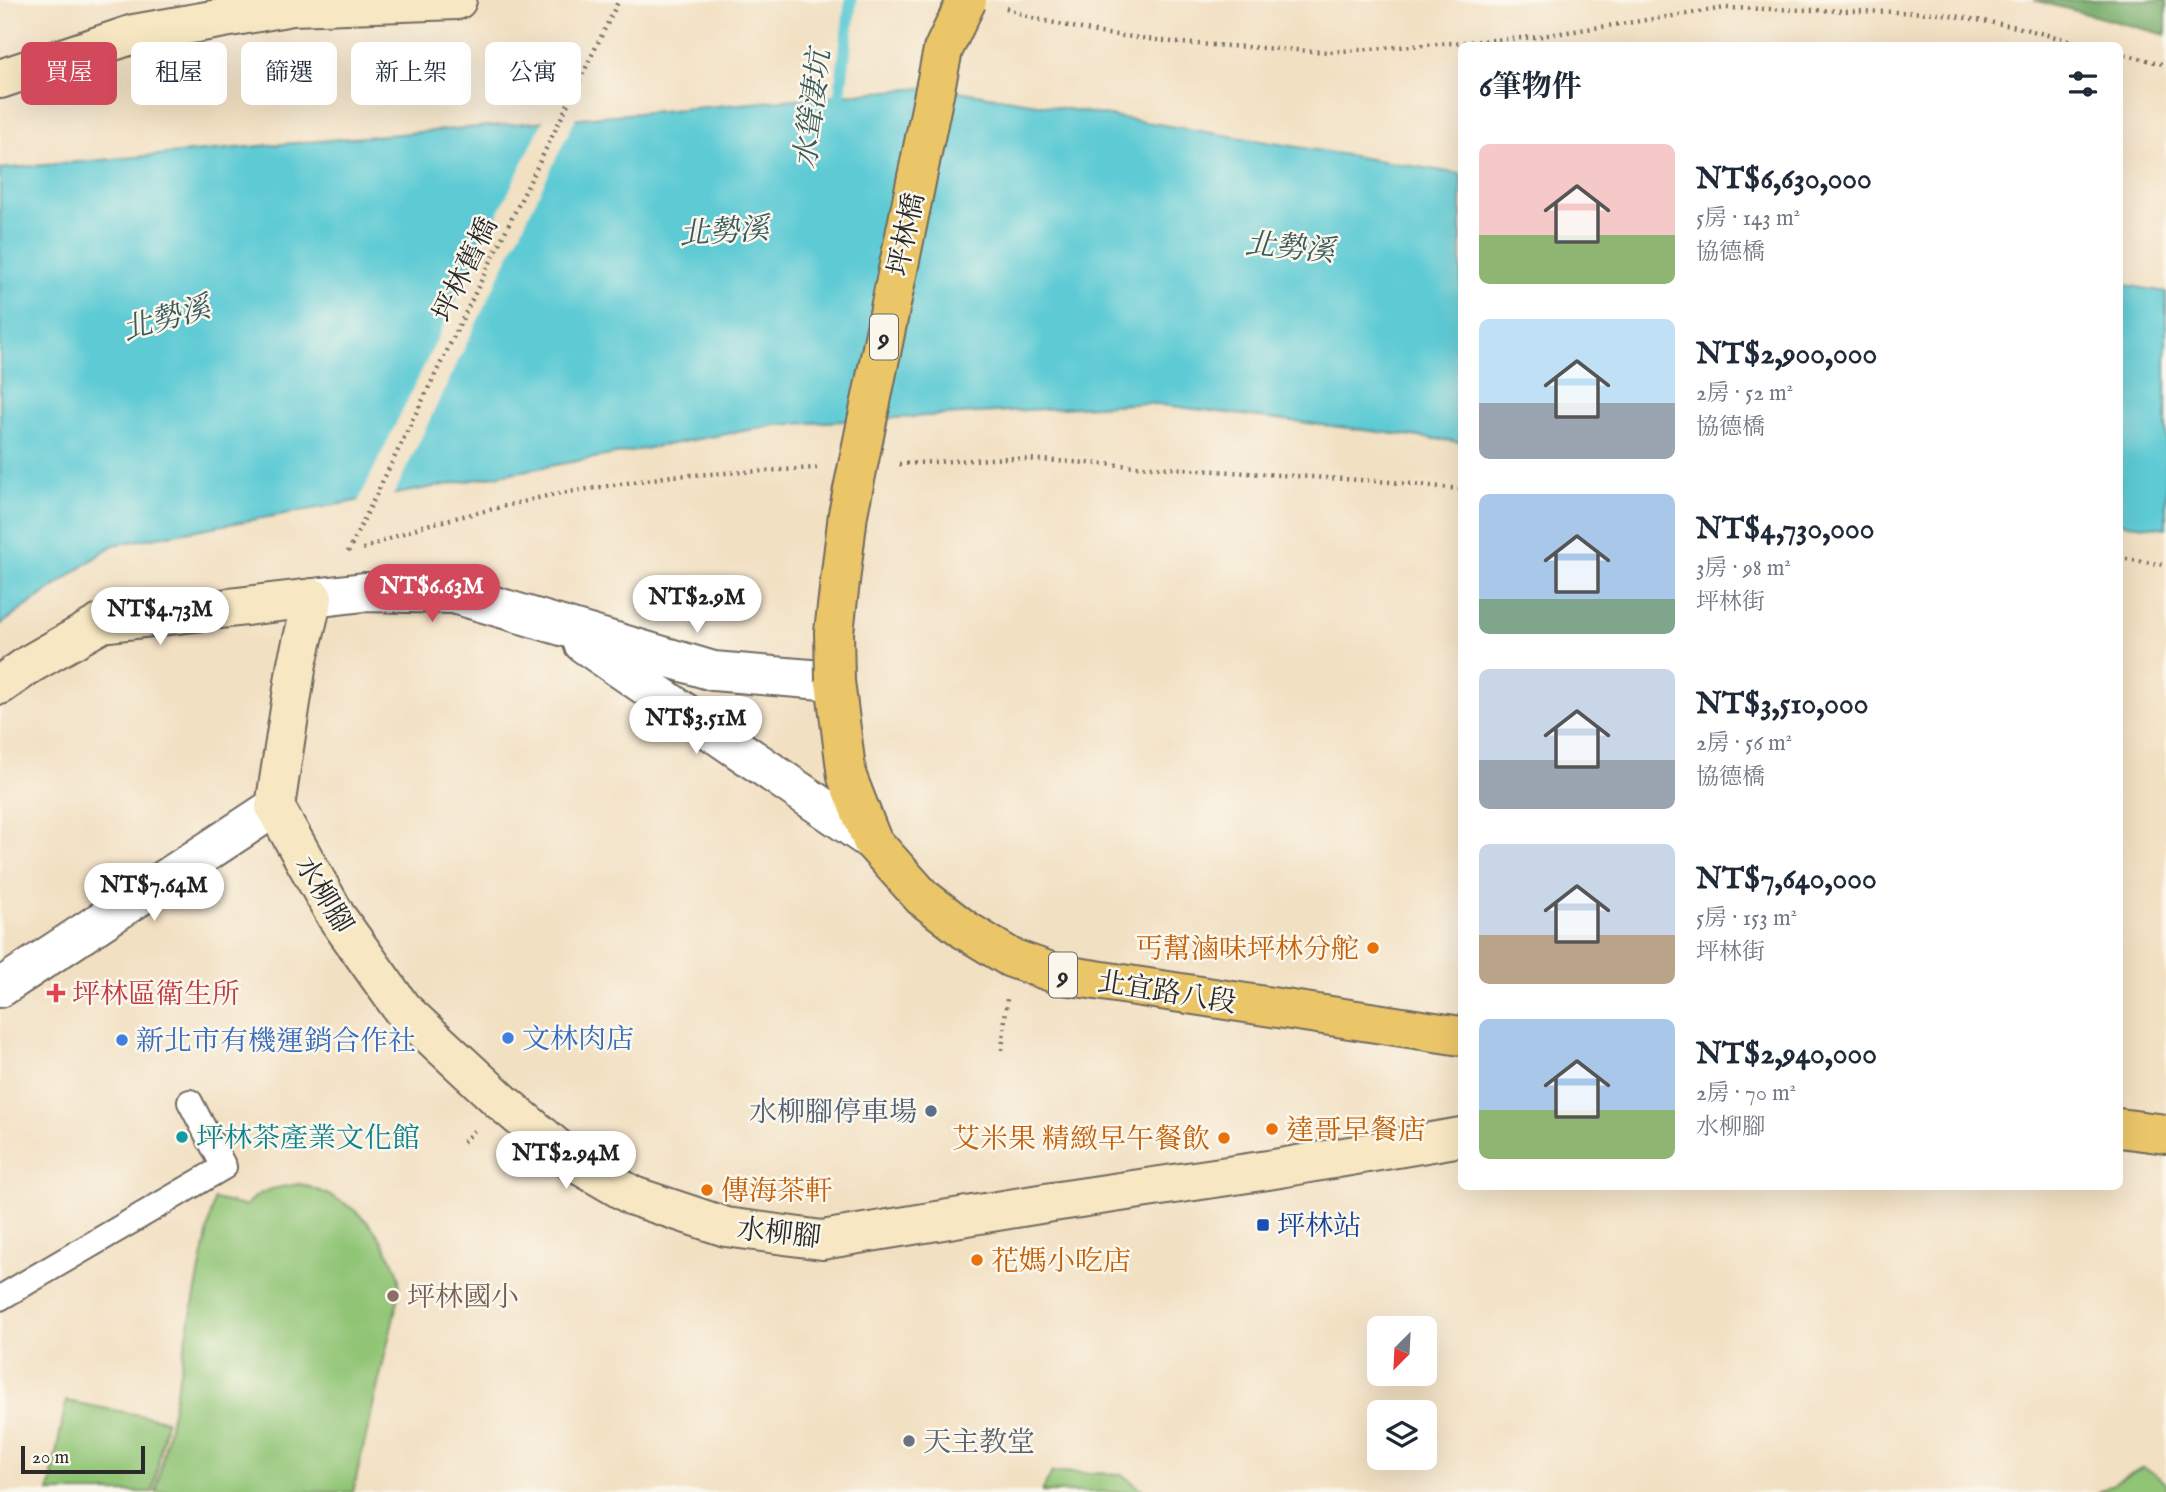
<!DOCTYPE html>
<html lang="zh-TW">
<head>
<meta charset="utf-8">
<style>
  body { margin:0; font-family:"IM FELL English","Noto Serif TC",serif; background:#f6f6f7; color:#1f2937; height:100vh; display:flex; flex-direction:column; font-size:26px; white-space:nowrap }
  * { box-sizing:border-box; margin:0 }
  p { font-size:23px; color:#747a83 }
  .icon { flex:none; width:38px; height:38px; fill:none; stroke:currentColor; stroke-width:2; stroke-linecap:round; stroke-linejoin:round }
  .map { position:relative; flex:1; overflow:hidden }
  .details { position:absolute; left:1458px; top:42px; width:665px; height:1148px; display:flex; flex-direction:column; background:#fff; border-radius:10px; box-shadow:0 7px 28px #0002 }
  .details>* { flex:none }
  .hud { position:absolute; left:21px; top:42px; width:665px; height:63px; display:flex; gap:14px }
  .needle { width:46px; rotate:204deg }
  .fabs { position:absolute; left:1367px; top:1316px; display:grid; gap:14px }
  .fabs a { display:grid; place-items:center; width:70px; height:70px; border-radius:10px; background:#fff; box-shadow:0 7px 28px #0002; font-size:35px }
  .scale { position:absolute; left:21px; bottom:18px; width:124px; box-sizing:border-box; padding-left:7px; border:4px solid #2b2b2b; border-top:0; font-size:19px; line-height:24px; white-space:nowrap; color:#2b2b2b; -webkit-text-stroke:5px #fbf7ec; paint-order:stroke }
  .price { position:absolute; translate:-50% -60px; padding:0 16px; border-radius:24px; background:#fff; color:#222; font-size:23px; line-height:46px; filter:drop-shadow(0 2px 4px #0008) }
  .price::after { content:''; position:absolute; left:50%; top:42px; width:21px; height:16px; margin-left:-10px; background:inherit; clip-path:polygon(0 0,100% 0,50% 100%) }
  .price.selected { background:#d1495b; color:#fff }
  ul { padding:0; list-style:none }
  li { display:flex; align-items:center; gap:21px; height:175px; padding:0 21px }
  li span { display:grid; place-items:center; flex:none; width:196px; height:140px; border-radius:10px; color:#555 }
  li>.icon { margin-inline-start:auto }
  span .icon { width:84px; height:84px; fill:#fffc; stroke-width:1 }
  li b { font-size:30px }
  h2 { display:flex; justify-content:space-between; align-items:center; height:84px; padding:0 21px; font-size:30px }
  .pill { padding:0 24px; border-radius:10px; background:#fff; box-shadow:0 7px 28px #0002; font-size:24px; line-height:63px }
  .pill.selected { background:#d1495b; color:#fff }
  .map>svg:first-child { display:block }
</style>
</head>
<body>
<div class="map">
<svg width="2166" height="1492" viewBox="0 0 2166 1492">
  <rect width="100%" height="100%" fill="#fbf7ec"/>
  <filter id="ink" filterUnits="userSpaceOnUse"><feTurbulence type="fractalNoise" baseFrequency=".0143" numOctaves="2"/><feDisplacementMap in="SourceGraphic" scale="14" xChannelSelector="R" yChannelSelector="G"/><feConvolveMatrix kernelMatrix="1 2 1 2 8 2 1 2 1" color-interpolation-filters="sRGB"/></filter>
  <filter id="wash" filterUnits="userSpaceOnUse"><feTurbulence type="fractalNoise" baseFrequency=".00686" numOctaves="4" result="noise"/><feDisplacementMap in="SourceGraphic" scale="28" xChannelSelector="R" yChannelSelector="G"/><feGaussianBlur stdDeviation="1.57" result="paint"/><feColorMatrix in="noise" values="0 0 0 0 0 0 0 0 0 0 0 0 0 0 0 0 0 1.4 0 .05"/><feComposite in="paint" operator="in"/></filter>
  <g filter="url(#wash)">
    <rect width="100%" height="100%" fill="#f2e0c2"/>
    <path fill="#91c576" stroke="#5e7850" stroke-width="2" d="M300,1184C342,1197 372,1216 391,1258C393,1263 397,1268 398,1273C400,1280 399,1288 399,1295L353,1492H156L214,1199L245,1206C260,1189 278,1187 300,1184Z
      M66,1401L166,1420L153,1492H49Z
      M2143,1467L2166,1482V1492H2099Z
      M1052,1472L1121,1474L1146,1492H1042Z"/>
    <path fill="#74aa67" stroke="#506a49" stroke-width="2" d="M2034,0H2166V35Z"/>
    <path fill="#5dcad4" stroke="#447a80" stroke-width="2" d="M934,87L1461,174V442L1146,403L776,425L113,545L0,625V169Z
      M2119,284L2166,292V528L2119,523Z"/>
    <path fill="#f2e0c2" d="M577,115L392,498L357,504L545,117Z"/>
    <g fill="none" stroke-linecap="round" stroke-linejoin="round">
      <path stroke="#5dcad4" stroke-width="12" d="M838,111L851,0"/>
    </g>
  </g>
  <g filter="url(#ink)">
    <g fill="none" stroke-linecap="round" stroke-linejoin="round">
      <g stroke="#716a60" stroke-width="28">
        <path id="lane" d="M0,1298L224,1167L190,1102"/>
      </g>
      <g stroke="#716a60" stroke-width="42">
        <path id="street" d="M313,598L364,592L454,594L713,671L835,681
          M583,643L872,841
          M0,988L275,807"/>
      </g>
      <g stroke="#716a60" stroke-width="42">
        <path id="secondary" d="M0,79L134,34L292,6L457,0
          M0,685L30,664L102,623L313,598L297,663L275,807L336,916L402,1009L502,1102L571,1160L633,1196L726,1227L822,1240L1046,1203L1268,1170L1461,1137"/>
      </g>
      <g stroke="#716a60" stroke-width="42">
        <path id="primary" d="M835,681L847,777L872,841L922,897L965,930L1011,958L1057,974L1461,1036
          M2119,1128L2166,1134"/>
      </g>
      <path stroke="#716a60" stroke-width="4.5" stroke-dasharray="2 5" stroke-linecap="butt" d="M1006,8L1032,18L1100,33L1180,43L1329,52L1535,37L1725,8L1938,13L2017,27L2090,46
        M2119,53L2166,65
        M899,464L1009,458L1391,482L1461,489
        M363,549L422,526L555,494L672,476L817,468
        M348,552L619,0
        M2119,558L2166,565
        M1002,1050L1007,998
        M463,1142L475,1130"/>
      <use href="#lane" stroke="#fff" stroke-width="24"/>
      <use href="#street" stroke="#fff" stroke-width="38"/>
      <use href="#secondary" stroke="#f7e8c3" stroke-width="38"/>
      <use href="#primary" stroke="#ebc669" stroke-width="38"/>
      <g stroke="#716a60" stroke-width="42" stroke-linecap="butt">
        <path id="primary-bridge" d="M835,681L834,632L848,514L943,50L967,0"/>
      </g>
      <use href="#primary-bridge" stroke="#ebc669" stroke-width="38"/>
    </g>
  </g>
  <g fill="#e8710a" stroke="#fbf7ec" stroke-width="2.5">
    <circle cx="1373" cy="948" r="7"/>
    <circle cx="1272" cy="1129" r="7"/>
    <circle cx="1224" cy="1138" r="7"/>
    <circle cx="707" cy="1190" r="7"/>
    <circle cx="977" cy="1260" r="7"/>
  </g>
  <path fill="#e0444e" stroke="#fbf7ec" stroke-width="2.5" d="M52.5 982.5h7v7h7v7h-7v7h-7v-7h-7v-7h7z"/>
  <g fill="#3f7fe0" stroke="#fbf7ec" stroke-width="2.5">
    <circle cx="508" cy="1038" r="7"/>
    <circle cx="122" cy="1040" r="7"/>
  </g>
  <circle fill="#5c6f8a" stroke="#fbf7ec" stroke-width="2.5" cx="931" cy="1111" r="7"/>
  <circle fill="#0f9aa8" stroke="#fbf7ec" stroke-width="2.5" cx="182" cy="1137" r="7"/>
  <rect fill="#1a4fb4" stroke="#fbf7ec" stroke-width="2.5" x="1256" y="1218" width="14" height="14" rx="3.5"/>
  <circle fill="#8d6e63" stroke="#fbf7ec" stroke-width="2.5" cx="393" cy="1296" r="7"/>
  <circle fill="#6b7280" stroke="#fbf7ec" stroke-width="2.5" cx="909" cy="1441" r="7"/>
  <g text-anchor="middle" stroke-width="5" stroke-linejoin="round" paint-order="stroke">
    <g fill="#fbf7ec" stroke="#696865" stroke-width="2">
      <rect x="870" y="314.5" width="28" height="45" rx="5"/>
      <rect x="1049" y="952.5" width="28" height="45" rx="5"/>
    </g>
    <g font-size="26" font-weight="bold" fill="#2b2b2b">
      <text x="884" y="346">9</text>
      <text x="1063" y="984">9</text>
    </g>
    <g font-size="28" fill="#2b2b2b" stroke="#fbf7ec">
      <text transform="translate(905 234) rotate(-78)" y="10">坪林橋</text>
      <text transform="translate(464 269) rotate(-64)" y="10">坪林舊橋</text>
      <text transform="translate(325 894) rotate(59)" y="10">水柳腳</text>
      <text transform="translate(1167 991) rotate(9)" y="10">北宜路八段</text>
      <text transform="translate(779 1232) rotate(6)" y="10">水柳腳</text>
    </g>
    <g font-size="28" fill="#c56008" stroke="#fbf7ec" text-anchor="start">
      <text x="1359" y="958" text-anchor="end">丐幫滷味坪林分舵</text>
      <text x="1286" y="1139">達哥早餐店</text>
      <text x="1210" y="1148" text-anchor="end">艾米果 精緻早午餐飲</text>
      <text x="721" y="1200">傳海茶軒</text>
      <text x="991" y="1270">花媽小吃店</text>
    </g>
    <g font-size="28" fill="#be3a42" stroke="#fbf7ec" text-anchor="start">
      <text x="72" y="1003">坪林區衛生所</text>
    </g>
    <g font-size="28" fill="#366cbe" stroke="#fbf7ec" text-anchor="start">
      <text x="522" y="1048">文林肉店</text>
      <text x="136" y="1050">新北市有機運銷合作社</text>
    </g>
    <g font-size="28" fill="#4e5e75" stroke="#fbf7ec" text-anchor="end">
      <text x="917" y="1121">水柳腳停車場</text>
    </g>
    <g font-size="28" fill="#0d838f" stroke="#fbf7ec" text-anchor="start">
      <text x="196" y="1147">坪林茶產業文化館</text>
    </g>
    <g font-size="28" fill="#164399" stroke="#fbf7ec" text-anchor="start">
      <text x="1277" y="1235">坪林站</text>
    </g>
    <g font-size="28" fill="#785e54" stroke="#fbf7ec" text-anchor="start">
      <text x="407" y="1306">坪林國小</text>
    </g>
    <g font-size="28" fill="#5b616d" stroke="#fbf7ec" text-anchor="start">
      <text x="923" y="1451">天主教堂</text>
    </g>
    <g font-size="30" font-style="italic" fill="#3a5b5e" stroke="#fbf7ec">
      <text transform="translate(812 109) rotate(-83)" y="10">水聳淒坑</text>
      <text transform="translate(724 231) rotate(-4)" y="10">北勢溪</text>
      <text transform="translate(1290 247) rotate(5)" y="10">北勢溪</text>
      <text transform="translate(166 318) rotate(-16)" y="10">北勢溪</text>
    </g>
  </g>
</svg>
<div class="fabs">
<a><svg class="needle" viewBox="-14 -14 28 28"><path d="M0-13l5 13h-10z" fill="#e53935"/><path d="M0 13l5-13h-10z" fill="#747a83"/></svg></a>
<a><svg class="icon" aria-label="layers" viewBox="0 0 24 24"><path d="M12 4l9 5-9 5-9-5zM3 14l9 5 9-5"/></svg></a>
</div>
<div class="scale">20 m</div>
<b class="price selected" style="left:432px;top:624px">NT$6.63M</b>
<b class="price" style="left:697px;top:635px">NT$2.9M</b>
<b class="price" style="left:160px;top:647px">NT$4.73M</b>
<b class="price" style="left:696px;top:756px">NT$3.51M</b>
<b class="price" style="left:154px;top:923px">NT$7.64M</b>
<b class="price" style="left:566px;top:1191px">NT$2.94M</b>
<div class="hud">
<a class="pill selected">買屋</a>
<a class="pill">租屋</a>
<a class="pill">篩選</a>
<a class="pill">新上架</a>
<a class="pill">公寓</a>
</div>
<section class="details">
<h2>6筆物件<svg class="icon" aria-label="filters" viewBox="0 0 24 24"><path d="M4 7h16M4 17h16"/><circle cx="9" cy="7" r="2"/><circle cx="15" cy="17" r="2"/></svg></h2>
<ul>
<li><span style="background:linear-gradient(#f6c9c9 65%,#8fb573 0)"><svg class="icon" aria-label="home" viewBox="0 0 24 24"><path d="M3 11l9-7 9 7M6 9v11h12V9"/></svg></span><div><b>NT$6,630,000</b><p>5房 · 143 m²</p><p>協德橋</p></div></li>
<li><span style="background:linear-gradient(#bfe0f5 60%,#9aa5b1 0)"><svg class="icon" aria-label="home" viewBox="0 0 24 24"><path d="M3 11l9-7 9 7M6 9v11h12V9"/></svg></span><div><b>NT$2,900,000</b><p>2房 · 52 m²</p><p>協德橋</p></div></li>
<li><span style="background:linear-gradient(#a9c7e8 75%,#7fa58c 0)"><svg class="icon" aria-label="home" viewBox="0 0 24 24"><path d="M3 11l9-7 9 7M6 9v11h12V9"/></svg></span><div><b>NT$4,730,000</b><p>3房 · 98 m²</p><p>坪林街</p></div></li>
<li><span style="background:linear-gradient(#c9d6e8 65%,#9aa5b1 0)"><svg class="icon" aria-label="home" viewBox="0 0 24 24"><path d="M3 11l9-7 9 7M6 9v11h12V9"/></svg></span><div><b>NT$3,510,000</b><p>2房 · 56 m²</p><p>協德橋</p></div></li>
<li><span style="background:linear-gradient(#c9d6e8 65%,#b9a48a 0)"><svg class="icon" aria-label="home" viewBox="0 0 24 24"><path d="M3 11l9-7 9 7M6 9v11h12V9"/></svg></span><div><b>NT$7,640,000</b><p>5房 · 153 m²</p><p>坪林街</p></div></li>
<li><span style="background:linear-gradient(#a9c7e8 65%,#8fb573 0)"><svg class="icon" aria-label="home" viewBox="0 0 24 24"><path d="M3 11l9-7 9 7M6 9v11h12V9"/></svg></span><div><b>NT$2,940,000</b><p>2房 · 70 m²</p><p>水柳腳</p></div></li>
</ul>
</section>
</div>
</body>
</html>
